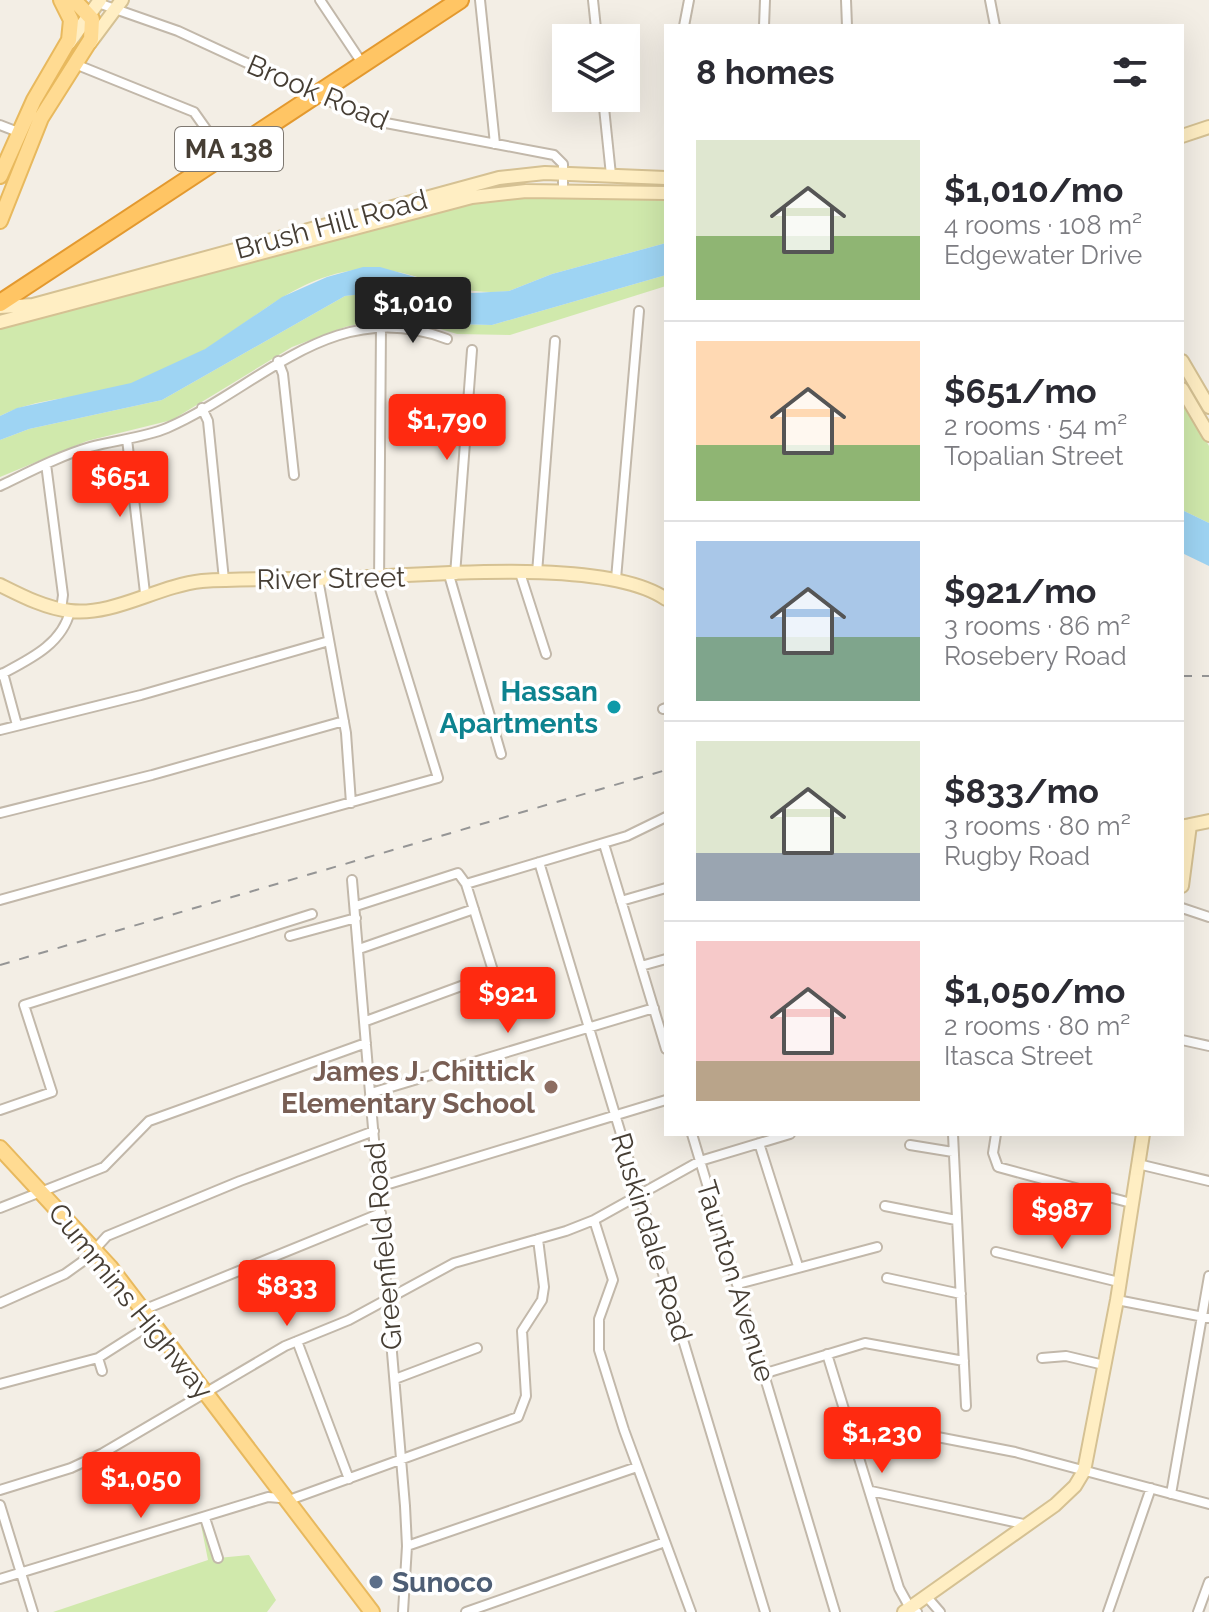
<!DOCTYPE html>
<html lang="en">
<head>
<meta charset="utf-8">
<style>
  body { margin:0; font-family:Raleway,sans-serif; background:#f2f2f3; color:#2b2b33; height:100vh; display:flex; flex-direction:column; font-size:30px; white-space:nowrap }
  * { box-sizing:border-box; margin:0 }
  p { font-size:26px; color:#7c7c81 }
  .icon { flex:none; width:44px; height:44px; fill:none; stroke:currentColor; stroke-width:2; stroke-linecap:round; stroke-linejoin:round }
  .map { position:relative; flex:1; overflow:hidden }
  .panel { position:absolute; left:664px; top:24px; width:520px; height:1112px; display:flex; flex-direction:column; background:#fff; border-radius:0px; box-shadow:0 8px 32px #0002 }
  .panel>* { flex:none }
  .tools { position:absolute; left:552px; top:24px; display:grid; gap:16px }
  .tools a { display:grid; place-items:center; width:88px; height:88px; border-radius:0px; background:#fff; box-shadow:0 8px 32px #0002; font-size:40px }
  .price { position:absolute; translate:-50% -68px; padding:0 18px; border-radius:8px; background:#ff2a10; color:#fff; font-size:26px; line-height:52px; filter:drop-shadow(0 2px 4px #0008) }
  .price::after { content:''; position:absolute; left:50%; top:48px; width:24px; height:18px; margin-left:-12px; background:inherit; clip-path:polygon(0 0,100% 0,50% 100%) }
  .price.current { background:#222; color:#fff }
  ul { padding:0; list-style:none }
  li { display:flex; align-items:center; gap:24px; height:200px; padding:0 32px }
  li+li { border-top:2px solid #e1e1e2 }
  li span { display:grid; place-items:center; flex:none; width:224px; height:160px; border-radius:0px; color:#555 }
  li>.icon { margin-inline-start:auto }
  span .icon { width:96px; height:96px; fill:#fffc; stroke-width:1 }
  li b { font-size:34px }
  h2 { display:flex; justify-content:space-between; align-items:center; height:96px; padding:0 32px; font-size:34px }
  .map>svg:first-child { display:block }
</style>
</head>
<body>
<div class="map">
<svg width="1209" height="1612" viewBox="0 0 1209 1612">
  <rect width="100%" height="100%" fill="#f3eee5"/>
  <path fill="#d0e9ac" d="M536,196L666,198V243L552,274L509,291C445,299 408,260 349,271C283,282 238,336 180,363C160,372 138,383 118,388C78,399 37,397 0,416V327L464,205Z
    M666,275V286L510,335L457,334L407,319H381L345,327L292,347L172,420L87,441L0,477V440L29,429L162,400L345,296L381,292L406,298L452,324L492,325Z
    M1182,400L1209,446V523L1182,510Z
    M205,1518L218,1558L249,1555L276,1600L267,1612H53L208,1560L200,1520Z"/>
  <path fill="#9ed4f3" d="M666,243V275L492,325L452,324L406,298L381,292L345,296L162,400L29,429L0,440V416L17,408L131,383L205,349L282,297L327,277L363,267H380L472,293L509,291L552,274Z
    M1182,510L1209,523V566L1182,553Z"/>
  <g fill="none" stroke-linecap="round" stroke-linejoin="round">
    <g stroke="#c2b8aa" stroke-width="12">
      <path id="street" d="M320,0L362,63
        M480,0L495,144
        M593,0L597,38
        M846,0L847,26
        M990,0L995,26
        M98,3L178,31L370,120L554,155L563,164V191
        M684,26L689,0
        M764,26L765,0
        M75,64L194,112L223,153
        M603,98L611,175
        M0,125L18,132
        M278,361L283,374L294,475
        M202,408L208,421L224,580
        M127,439L145,593
        M46,464L63,595L61,610
        M0,486C29,472 59,456 90,447C115,440 143,438 167,428C261,387 333,295 447,339
        M520,573L546,654
        M537,573L555,341
        M449,575L501,754
        M455,575L472,350
        M318,579L346,733L351,803
        M616,579L639,311
        M3,673L17,725
        M0,675C28,660 62,645 70,611
        M663,709L666,708
        M0,730L141,695L329,641
        M0,813L152,775L344,721
        M604,844L666,1049
        M539,862L765,1612
        M352,880L405,1506L407,1546L403,1612
        M466,884L627,836L666,817
        M0,900L438,778L379,586L381,327
        M621,901L666,888
        M356,906L458,873L466,884L494,974L366,1021
        M1182,908L1209,917
        M290,936L356,918
        M359,949L474,909
        M641,966L666,959
        M1182,1040L1209,1046
        M371,1093L654,1008
        M0,1110L52,1092L24,1005L312,914
        M692,1134L835,1612
        M953,1134L966,1406
        M996,1134L993,1153L998,1167L1131,1203
        M759,1143L798,1266
        M910,1145L953,1152
        M1138,1164L1209,1181
        M379,1187L666,1100
        M885,1206L956,1220
        M0,1208L104,1167L149,1121L366,1043
        M594,1220L613,1280L599,1319V1350L624,1430L691,1612
        M996,1252L1119,1282
        M887,1278L961,1294
        M738,1284L877,1247
        M1117,1300L1209,1318
        M0,1303L65,1274L86,1259L107,1236L240,1181L374,1131
        M143,1310L381,1213
        M297,1341L349,1479
        M827,1354L899,1588L910,1608L917,1612
        M98,1358L102,1371
        M1042,1358L1066,1356L1104,1365
        M763,1374L865,1343L964,1361
        M395,1379L477,1348
        M0,1384L98,1358L153,1323
        M927,1435L1015,1452L1209,1504
        M0,1490L71,1468L103,1453L285,1346L349,1320L454,1263L566,1231L594,1220L700,1161L790,1134
        M871,1491L1028,1525
        M1171,1494L1209,1276
        M0,1505L33,1612
        M205,1518L218,1558
        M407,1546L637,1467
        M0,1579L268,1497L292,1499L518,1417L526,1396L522,1331L542,1300L544,1287L538,1239
        M927,1597L940,1612
        M466,1612L665,1542
        M1108,1612L1151,1488
        M1198,1612L1209,1582"/>
    </g>
    <g stroke="#d5c193" stroke-width="16">
      <path id="secondary" d="M69,43L100,0
        M90,43L122,0
        M1182,136L1209,127
        M0,307L33,305L499,178L545,173L666,178
        M0,322L472,197L526,191L666,193
        M1182,361L1209,407
        M1182,389L1209,435
        M0,585C22,596 45,608 70,611C114,616 157,586 202,581C251,578 299,580 348,578C425,575 606,557 666,599
        M1185,826L1209,821
        M1182,886L1190,825
        M904,1612L1055,1505L1075,1486L1084,1471L1117,1300L1143,1134"/>
    </g>
    <g stroke="#e8b95e" stroke-width="18">
      <path id="primary" d="M0,176L34,100L69,40L71,20L61,0
        M0,221L41,118L91,39L92,19L74,0
        M0,1148L110,1267L372,1612"/>
    </g>
    <g stroke="#e3992f" stroke-width="20">
      <path id="highway" d="M0,303L460,0"/>
    </g>
    <use href="#street" stroke="#fff" stroke-width="8"/>
    <use href="#secondary" stroke="#ffeec3" stroke-width="12"/>
    <use href="#primary" stroke="#ffdb92" stroke-width="14"/>
    <use href="#highway" stroke="#ffc564" stroke-width="16"/>
    <path stroke="#959595" stroke-width="2" stroke-dasharray="10 10" stroke-linecap="butt" d="M1182,676H1209
      M0,965L666,770"/>
  </g>
  <circle fill="#0f9aa8" stroke="#fff" stroke-width="3" cx="614" cy="707" r="8"/>
  <circle fill="#8d6e63" stroke="#fff" stroke-width="3" cx="551" cy="1087" r="8"/>
  <circle fill="#5c6f8a" stroke="#fff" stroke-width="3" cx="376" cy="1582" r="8"/>
  <g text-anchor="middle" stroke-width="7" stroke-linejoin="round" paint-order="stroke">
    <rect fill="#fff" stroke="#7e7871" stroke-width="2" x="175" y="127" width="108" height="44" rx="6"/>
    <g font-size="26" font-weight="bold" fill="#463e34">
      <text x="229" y="158">MA 138</text>
    </g>
    <g font-size="28" fill="#463e34" stroke="#fff">
      <text transform="translate(318 92) rotate(23)" y="10">Brook Road</text>
      <text transform="translate(331 224) rotate(-15)" y="10">Brush Hill Road</text>
      <text transform="translate(331 578) rotate(-1)" y="10">River Street</text>
      <text transform="translate(652 1237) rotate(73)" y="10">Ruskindale Road</text>
      <text transform="translate(383 1246) rotate(-95)" y="10">Greenfield Road</text>
      <text transform="translate(736 1281) rotate(73)" y="10">Taunton Avenue</text>
      <text transform="translate(131 1301) rotate(51)" y="10">Cummins Highway</text>
    </g>
    <g font-size="28" font-weight="bold" fill="#0d838f" stroke="#fff" text-anchor="end">
      <text x="598" y="701">Hassan<tspan x="598" dy="32">Apartments</tspan></text>
    </g>
    <g font-size="28" font-weight="bold" fill="#785e54" stroke="#fff" text-anchor="end">
      <text x="535" y="1081">James J. Chittick<tspan x="535" dy="32">Elementary School</tspan></text>
    </g>
    <g font-size="28" font-weight="bold" fill="#4e5e75" stroke="#fff" text-anchor="start">
      <text x="392" y="1592">Sunoco</text>
    </g>
  </g>
</svg>
<div class="tools">
<a><svg class="icon" aria-label="layers" viewBox="0 0 24 24"><path d="M12 4l9 5-9 5-9-5zM3 14l9 5 9-5"/></svg></a>
</div>
<b class="price current" style="left:413px;top:345px">$1,010</b>
<b class="price" style="left:447px;top:462px">$1,790</b>
<b class="price" style="left:120px;top:519px">$651</b>
<b class="price" style="left:508px;top:1035px">$921</b>
<b class="price" style="left:1062px;top:1251px">$987</b>
<b class="price" style="left:287px;top:1328px">$833</b>
<b class="price" style="left:882px;top:1475px">$1,230</b>
<b class="price" style="left:141px;top:1520px">$1,050</b>
<section class="panel">
<h2>8 homes<svg class="icon" aria-label="filters" viewBox="0 0 24 24"><path d="M4 7h16M4 17h16"/><circle cx="9" cy="7" r="2"/><circle cx="15" cy="17" r="2"/></svg></h2>
<ul>
<li><span style="background:linear-gradient(#dfe7d0 60%,#8fb573 0)"><svg class="icon" aria-label="home" viewBox="0 0 24 24"><path d="M3 11l9-7 9 7M6 9v11h12V9"/></svg></span><div><b>$1,010/mo</b><p>4 rooms · 108 m²</p><p>Edgewater Drive</p></div></li>
<li><span style="background:linear-gradient(#ffd9b3 65%,#8fb573 0)"><svg class="icon" aria-label="home" viewBox="0 0 24 24"><path d="M3 11l9-7 9 7M6 9v11h12V9"/></svg></span><div><b>$651/mo</b><p>2 rooms · 54 m²</p><p>Topalian Street</p></div></li>
<li><span style="background:linear-gradient(#a9c7e8 60%,#7fa58c 0)"><svg class="icon" aria-label="home" viewBox="0 0 24 24"><path d="M3 11l9-7 9 7M6 9v11h12V9"/></svg></span><div><b>$921/mo</b><p>3 rooms · 86 m²</p><p>Rosebery Road</p></div></li>
<li><span style="background:linear-gradient(#dfe7d0 70%,#9aa5b1 0)"><svg class="icon" aria-label="home" viewBox="0 0 24 24"><path d="M3 11l9-7 9 7M6 9v11h12V9"/></svg></span><div><b>$833/mo</b><p>3 rooms · 80 m²</p><p>Rugby Road</p></div></li>
<li><span style="background:linear-gradient(#f6c9c9 75%,#b9a48a 0)"><svg class="icon" aria-label="home" viewBox="0 0 24 24"><path d="M3 11l9-7 9 7M6 9v11h12V9"/></svg></span><div><b>$1,050/mo</b><p>2 rooms · 80 m²</p><p>Itasca Street</p></div></li>
</ul>
</section>
</div>
</body>
</html>
